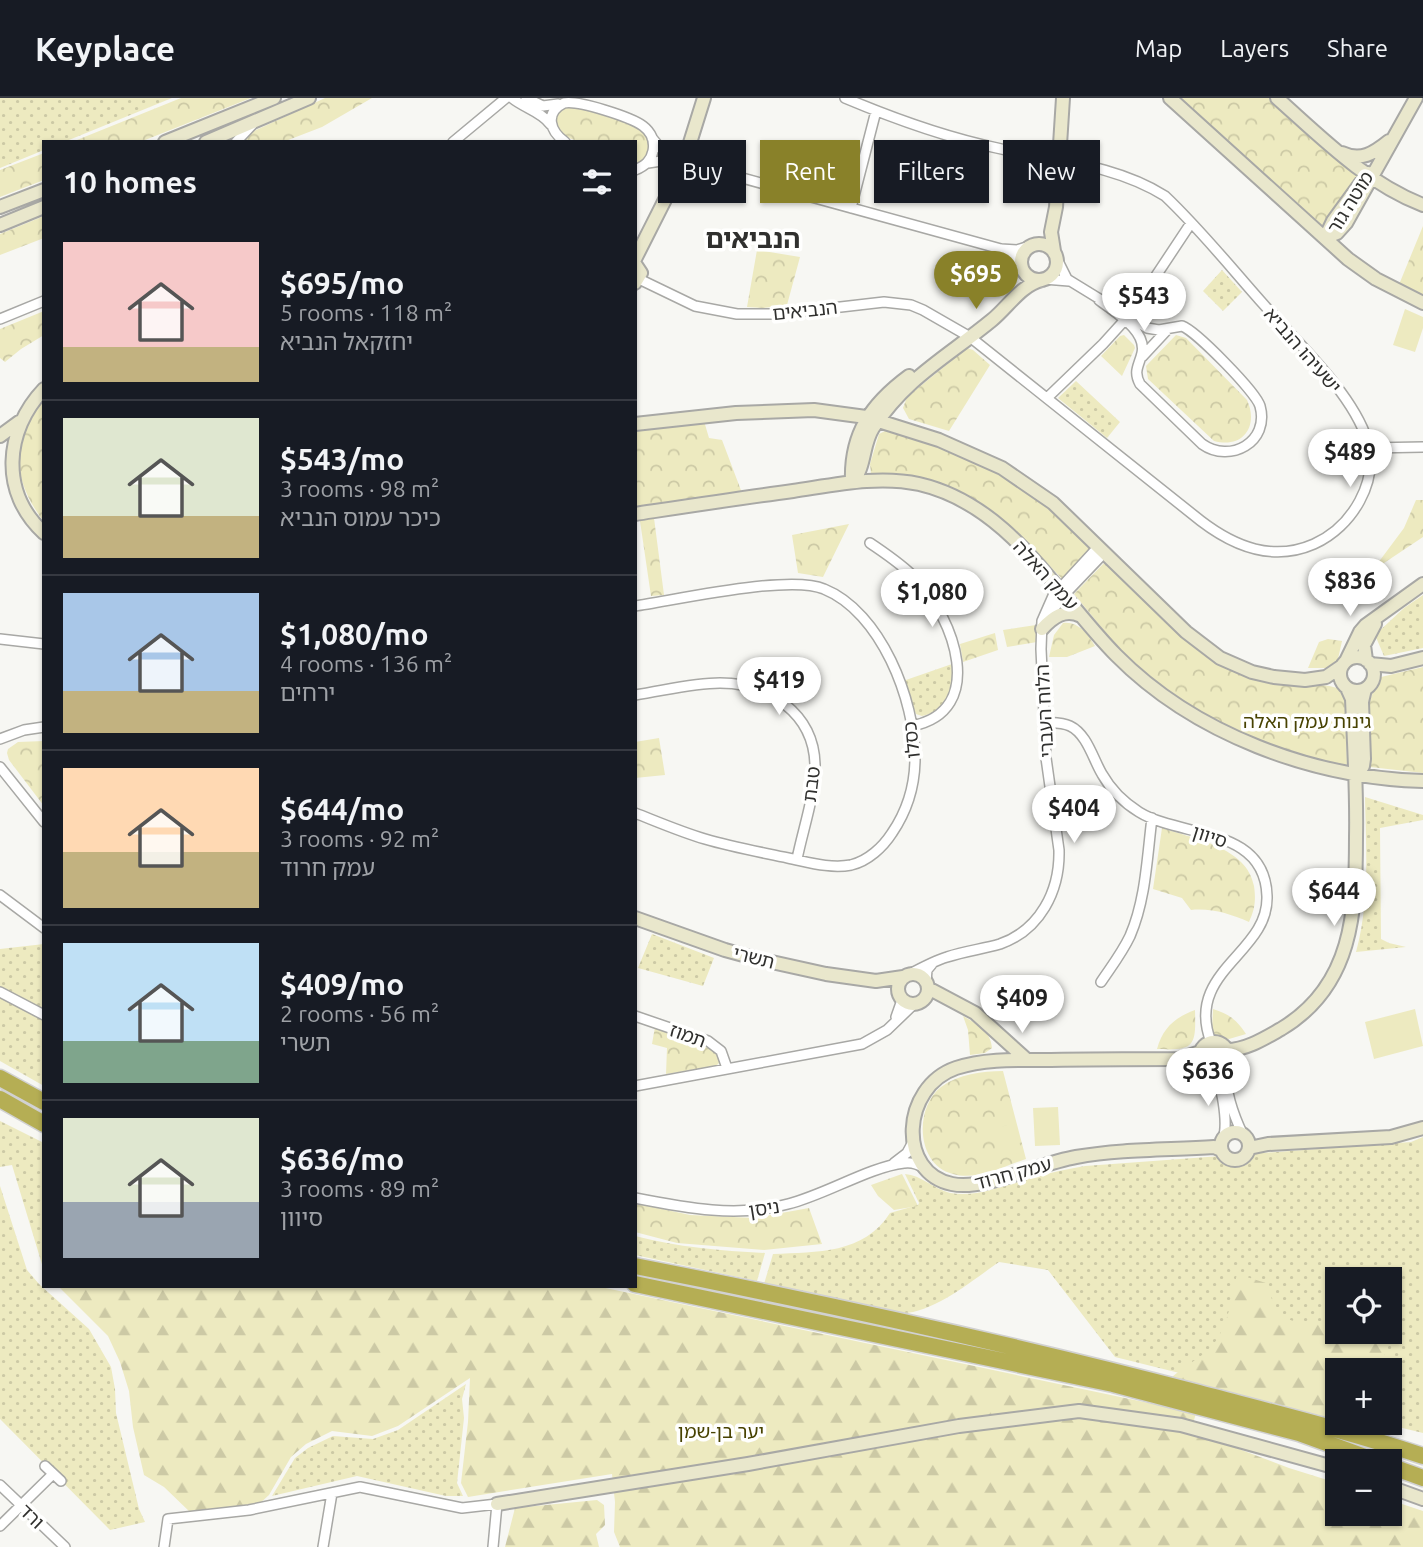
<!DOCTYPE html>
<html lang="en">
<head>
<meta charset="utf-8">
<style>
  body { margin:0; font-family:Ubuntu,"Noto Sans Hebrew",sans-serif; background:#20242c; color:#f1f3f6; height:100vh; display:flex; flex-direction:column; font-size:26px; white-space:nowrap }
  * { box-sizing:border-box; margin:0 }
  p { font-size:23px; color:#9ea1a6 }
  .icon { flex:none; width:38px; height:38px; fill:none; stroke:currentColor; stroke-width:2; stroke-linecap:round; stroke-linejoin:round }
  .map { position:relative; flex:1; overflow:hidden }
  .side { position:absolute; left:42px; top:42px; width:595px; height:1148px; display:flex; flex-direction:column; background:#171b24; border-radius:0px; box-shadow:0 2px 5px #0004 }
  .side>* { flex:none }
  .banner { position:absolute; left:658px; top:42px; width:660px; height:63px; display:flex; gap:14px }
  .tools { position:absolute; left:1325px; top:1169px; display:grid; gap:14px }
  .tools a { display:grid; place-items:center; width:77px; height:77px; border-radius:0px; background:#171b24; box-shadow:0 2px 5px #0004; font-size:35px }
  .price { position:absolute; translate:-50% -60px; padding:0 16px; border-radius:24px; background:#fff; color:#222; font-size:23px; line-height:46px; filter:drop-shadow(0 2px 4px #0008) }
  .price::after { content:''; position:absolute; left:50%; top:42px; width:21px; height:16px; margin-left:-10px; background:inherit; clip-path:polygon(0 0,100% 0,50% 100%) }
  .price.on { background:#898129; color:#fff }
  ul { padding:0; list-style:none }
  li { display:flex; align-items:center; gap:21px; height:175px; padding:0 21px }
  li+li { border-top:2px solid #363941 }
  li span { display:grid; place-items:center; flex:none; width:196px; height:140px; border-radius:0px; color:#555 }
  li>.icon { margin-inline-start:auto }
  span .icon { width:84px; height:84px; fill:#fffc; stroke-width:1 }
  li b { font-size:30px }
  h2 { display:flex; justify-content:space-between; align-items:center; height:84px; padding:0 21px; font-size:30px }
  .pill { padding:0 24px; border-radius:0px; background:#171b24; box-shadow:0 2px 5px #0004; font-size:24px; line-height:63px }
  .pill.on { background:#898129; color:#fff }
  header { display:flex; align-items:center; gap:42px; box-sizing:border-box; height:98px; padding:0 35px; background:#171b24; border-bottom:2px solid #363941 }
  header strong { font-size:33px }
  nav { display:flex; gap:38px; margin-inline-start:auto; font-size:24px }
  .map>svg:first-child { display:block }
</style>
</head>
<body>
<header>
<strong>Keyplace</strong>
<nav><a>Map</a><a>Layers</a><a>Share</a></nav>
</header>
<div class="map">
<svg width="1423" height="1449" viewBox="0 0 1423 1449">
  <defs>
    <pattern id="grass-dots" width="8" height="8" patternUnits="userSpaceOnUse" patternTransform="scale(1.75)"><rect width="8" height="8" fill="#edeac0"/><path d="M2 2h.1M6 6h.1" fill="none" stroke="#ccc9a5" stroke-width="1.8" stroke-linecap="round"/></pattern>
    <pattern id="forest-firs" width="22" height="20" patternUnits="userSpaceOnUse" patternTransform="scale(1.75)"><rect width="22" height="20" fill="#edeac0"/><path d="M5 1l3.5 6h-7zM16 11l3.5 6h-7z" fill="#ccc9a5"/></pattern>
    <pattern id="park-crowns" width="20" height="18" patternUnits="userSpaceOnUse" patternTransform="scale(1.75)"><rect width="20" height="18" fill="#edeac0"/><path d="M2 6a3 3 0 1 1 6 0M12 15a3 3 0 1 1 6 0" fill="none" stroke="#ccc9a5"/></pattern>
  </defs>
  <rect width="100%" height="100%" fill="#f7f7f3"/>
  <path fill="url(#grass-dots)" fill-rule="evenodd" d="M0,0H172L64,44H44V52L0,70Z
    M1222,172L1242,194L1223,213L1203,193Z
    M1076,283L1120,324L1107,340L1058,300Z
    M1423,497V550L1384,558L1375,537L1404,510Z
    M952,566C953,592 952,610 922,618L916,616L903,583Z
    M1365,699L1423,717V722L1380,730L1381,841L1389,845L1406,849L1356,854C1370,803 1366,751 1365,699Z
    M652,836L714,860L703,888L638,870Z
    M44,846V988L0,963V851Z
    M0,1023L44,1045V1173L12,1067L0,1069Z
    M1423,1039V1335L1382,1325H1390V1272H1337V1314L1115,1259L1048,1172L999,1164C974,1181 934,1215 903,1215L764,1186L773,1156C817,1154 864,1156 890,1115L918,1107L919,1105L905,1076C921,1077 934,1091 950,1095C977,1100 1005,1087 1031,1080C1049,1075 1067,1071 1085,1068L1411,1044ZM1337,1181H1390V1234H1337Z
    M0,1088L27,1172L39,1186L89,1231L111,1269L115,1291L116,1315L139,1411L145,1424L110,1432L0,1321Z
    M635,1138C678,1149 721,1153 765,1155L757,1183L635,1157Z
    M466,1286L462,1301L464,1320L457,1385L463,1398H446L357,1378L272,1398L295,1360L308,1350L333,1338L373,1341L398,1332Z"/>
  <path fill="url(#forest-firs)" d="M1237,1176L1266,1185L1275,1210L1283,1219L1293,1223L1337,1227V1234H1383L1385,1272H1337V1321L1310,1318L1277,1307L1169,1282C1182,1269 1200,1261 1212,1248C1229,1228 1231,1201 1237,1176Z
    M58,1188H596L1196,1315L1191,1333L1289,1370L1337,1385V1416H1390V1402L1423,1413V1449H620L614,1434L615,1404L612,1376L468,1399L461,1385L468,1324L470,1280L398,1328L372,1338L332,1333L306,1346L291,1359L269,1397L258,1407L191,1415L164,1389L144,1377L133,1329L129,1293L120,1264L108,1238Z
    M597,1402L604,1407L605,1427L596,1436L599,1449H505L515,1410Z"/>
  <path fill="url(#park-crowns)" d="M181,0H251L140,44H72Z
    M325,0H372L322,29L283,44H241L252,34Z
    M1179,0H1270L1359,79L1324,130Z
    M565,9C584,9 649,24 650,47C650,58 644,63 635,68V44C606,44 563,54 554,20Z
    M44,55V82L0,99V72Z
    M44,118V140L0,157V136Z
    M1423,128V201L1398,189Z
    M757,152L800,159L787,207L763,210L747,209Z
    M44,213V237L21,251L5,264L0,260V231Z
    M1124,237L1134,247L1135,250L1122,278L1101,258L1120,238Z
    M1176,237L1186,240L1247,302C1259,328 1243,351 1214,343L1148,281L1146,268Z
    M967,250L973,252L990,267L949,333L909,321L903,310L907,299Z
    M44,300V424C13,383 7,340 44,300Z
    M704,323L709,340L722,342L742,395L635,410V331Z
    M887,332C925,344 965,354 999,374C1034,395 1063,422 1093,449L1062,481C1022,439 980,391 920,380C904,377 887,377 871,376L870,366L879,336Z
    M1416,402H1423V439L1372,473L1404,430Z
    M654,420L664,497L651,498L640,423Z
    M849,426L823,479L798,475L792,437Z
    M1105,464C1151,508 1197,568 1262,583C1286,589 1315,583 1337,590L1345,600L1347,666L1344,668C1273,653 1190,620 1138,569C1114,547 1095,521 1074,496Z
    M1063,525C1078,523 1088,536 1095,548L1067,559H1049L1054,537Z
    M1036,527L1037,544L1007,549L1003,532Z
    M995,535L998,552L963,564L960,546Z
    M1328,541L1342,543L1338,561L1327,570H1308L1319,544Z
    M1423,569V675L1370,669C1368,634 1361,609 1381,579Z
    M659,640L665,677L635,680V644Z
    M44,643V708L9,662L7,655L8,651L18,644Z
    M1162,730C1194,741 1247,749 1254,788C1256,802 1255,811 1249,824C1230,816 1212,810 1191,812L1182,800L1153,791Z
    M1213,911C1229,916 1237,922 1246,936L1229,941L1215,939L1212,931Z
    M1195,912C1196,948 1195,953 1157,951C1163,930 1174,920 1195,912Z
    M963,918C977,926 991,933 992,950L985,955L970,957L968,932Z
    M655,929C674,935 717,941 720,964L716,968L666,976L667,950L652,946Z
    M1003,973L1026,1061C1004,1068 977,1083 953,1076C916,1067 914,1010 941,989C959,976 982,973 1003,973Z
    M902,1076L918,1108L894,1112L878,1098L871,1087Z
    M635,1105L690,1117L754,1120L809,1110L822,1146L764,1152L677,1145L635,1134Z"/>
  <path fill="#edeac0" d="M1405,211L1423,219V230L1415,254L1393,247Z
    M1415,911L1423,948L1374,961L1365,924Z
    M1058,1009L1060,1047L1035,1048L1033,1010Z
    M1014,1025L1022,1054L1003,1060L994,1031Z"/>
  <g fill="none" stroke-linecap="round" stroke-linejoin="round">
    <g stroke="#a8a8a5" stroke-width="12">
      <path id="street" d="M512,0C524,10 542,14 550,26
        M526,0L543,8L558,6
        M652,40L662,52L684,64L1001,151L1017,152L1030,148
        M236,44L252,27
        M453,44L506,0
        M565,44C550,33 544,15 564,5C578,2 631,19 643,28C651,34 655,43 653,53C651,63 645,68 635,72
        M648,65L661,63L683,67
        M851,110L876,13
        M1006,153L1021,167
        M1057,161L1067,181L1147,230L1159,232L1182,228C1196,233 1256,294 1260,308C1270,344 1230,366 1202,346L1140,286C1133,273 1139,268 1142,255C1147,232 1114,214 1099,202
        M639,181L695,208L737,216H780L884,204L911,207L923,212L970,239L1201,423C1235,449 1273,464 1314,446C1352,429 1380,383 1367,342C1353,296 1297,244 1265,208C1232,171 1201,132 1165,98C1114,66 1054,63 997,50C944,39 895,21 845,0
        M1044,181L1069,183
        M0,221L44,203
        M1142,259L1168,231
        M1047,300L1103,246L1132,214L1191,125
        M1370,350L1423,349
        M870,445C886,456 903,467 916,481C954,520 988,613 912,628
        M635,508C676,502 790,476 824,491C881,514 915,602 915,660C915,687 907,713 892,735C883,749 868,763 851,767C830,771 808,764 788,760C760,754 732,749 705,741C681,734 658,724 635,715
        M1045,522L1064,497L1105,454
        M0,541L44,546
        M635,597C663,593 692,585 720,585C768,585 814,615 815,667C815,698 803,731 797,761
        M1043,624C1052,625 1061,624 1070,628C1087,636 1093,661 1102,676C1111,692 1123,704 1139,714C1181,740 1265,728 1267,798C1269,856 1184,873 1211,944
        M0,641L24,632L44,629
        M0,669L44,724
        M0,797L44,830
        M908,877C921,870 934,863 947,859C965,853 983,851 1000,846C1040,832 1060,793 1059,752L1046,660L1041,551L1042,523L1053,498L1099,448
        M926,884L927,872L932,866
        M1101,884C1111,869 1122,855 1130,838C1146,801 1147,759 1152,720
        M0,894L44,917
        M635,918L708,943L721,953L727,970
        M896,919L902,902
        M1226,966C1224,989 1233,1016 1243,1037
        M1210,972C1223,981 1228,1027 1223,1041
        M635,988L862,946L887,932L914,906
        M894,1065L907,1055L914,1042
        M635,1100C686,1110 738,1120 788,1106C825,1097 869,1069 904,1065C911,1064 918,1066 924,1070
        M45,1368L61,1383
        M0,1387L65,1449
        M0,1428L53,1376
        M164,1449L168,1421L249,1412L360,1389L462,1410L497,1406L493,1449
        M323,1449L332,1395"/>
    </g>
    <g stroke="#a8a8a5" stroke-width="16">
      <path id="secondary" d="M1170,0L1348,161L1376,181L1423,205
        M1277,0C1322,40 1366,85 1423,107
        M165,44L274,0
        M206,44L309,0
        M1342,55C1361,64 1374,55 1389,43
        M0,109L44,92
        M0,127L44,109
        M1325,140L1337,135L1346,125L1416,0
        M1325,140L1333,123L1368,75
        M1021 164a18 18 0 1 1 36 0a18 18 0 1 1-36 0Z
        M1054,153L1051,134L1056,109L1063,0
        M635,161L684,64L704,0
        M635,166L641,175L635,185
        M44,291C4,333 0,395 44,435
        M635,326L736,315L814,312L866,319L939,342L1002,370L1053,405L1186,534L1220,560L1252,574L1274,579L1305,582L1326,579L1342,568
        M0,338L19,324
        M852,384C866,369 862,347 873,330C907,279 947,259 992,222C1008,209 1021,187 1042,182
        M852,384C850,336 871,306 909,278
        M635,416C688,408 740,400 793,393C834,387 878,377 919,386C1010,407 1055,495 1116,557C1194,636 1313,680 1423,683
        M1042,531C1053,519 1065,510 1081,518
        M1340 576a17 17 0 1 1 34 0a17 17 0 1 1-34 0Z
        M1366,562L1364,547L1375,526
        M1346,563L1360,534L1366,527L1423,486
        M1370,566L1391,568L1423,560
        M1356,677L1363,668L1364,661L1362,604L1365,591
        M635,820L725,852L758,861L826,876L876,883L903,879
        M898 891a15 15 0 1 1 30 0a15 15 0 1 1-30 0Z
        M928,890L975,915L1027,962
        M1200 958a14 14 0 1 1 28 0a14 14 0 1 1-28 0Z
        M1224,948L1227,952C1246,952 1265,940 1281,931C1353,888 1356,814 1356,739C1357,693 1354,647 1352,601L1347,590
        M1200,954L1179,961C1136,961 1094,961 1051,962C1020,962 986,960 956,970C901,989 897,1075 952,1086C984,1093 1040,1065 1076,1059C1121,1051 1168,1052 1214,1049L1221,1052
        M1221 1048a14 14 0 1 1 28 0a14 14 0 1 1-28 0Z
        M1249,1050L1268,1046L1391,1039L1423,1030
        M1390,1389L1423,1401
        M497,1406L748,1366L959,1328L1079,1313L1181,1327L1337,1370"/>
    </g>
    <g stroke="#d1d1d1" stroke-width="19">
      <path id="highway" d="M0,980L44,1004
        M0,1001L44,1026
        M635,1168C824,1205 1012,1246 1199,1295C1274,1315 1349,1333 1423,1358
        M635,1186L1113,1286L1299,1335L1376,1363
        M1390,1368L1423,1380"/>
    </g>
    <use href="#street" stroke="#fff" stroke-width="9"/>
    <use href="#secondary" stroke="#e9e7cc" stroke-width="12"/>
    <use href="#highway" stroke="#b5ae54" stroke-width="16"/>
  </g>
  <g text-anchor="middle" stroke-width="7" stroke-linejoin="round" paint-order="stroke">
    <g font-size="19" fill="#30302e" stroke="#fffffe">
      <text transform="translate(1350 104) rotate(-58)" y="7">מוטה גור</text>
      <text transform="translate(805 212) rotate(-6)" y="7">הנביאים</text>
      <text transform="translate(1303 252) rotate(49)" y="7">ישעיהו הנביא</text>
      <text transform="translate(1046 477) rotate(48)" y="7">עמק האלה</text>
      <text transform="translate(1044 613) rotate(-93)" y="7">הלוח העברי</text>
      <text transform="translate(911 642) rotate(-96)" y="7">כסלו</text>
      <text transform="translate(811 686) rotate(-83)" y="7">טבת</text>
      <text transform="translate(1210 738) rotate(18)" y="7">סיוון</text>
      <text transform="translate(754 859) rotate(14)" y="7">תשרי</text>
      <text transform="translate(688 937) rotate(20)" y="7">תמוז</text>
      <text transform="translate(1013 1075) rotate(-15)" y="7">עמק חרוד</text>
      <text transform="translate(764 1110) rotate(-9)" y="7">ניסן</text>
      <text transform="translate(32 1418) rotate(44)" y="7">ורד</text>
    </g>
    <g font-size="19" fill="#484302" stroke="#fffffe">
      <text x="1307" y="630">גינות עמק האלה</text>
      <text x="721" y="1340">יער בן-שמן</text>
    </g>
    <g font-size="26" font-weight="bold" fill="#30302e" stroke="#fffffe">
      <text x="753" y="150">הנביאים</text>
    </g>
  </g>
</svg>
<div class="tools">
<a><svg class="icon" aria-label="locate" viewBox="0 0 24 24"><circle cx="12" cy="12" r="6"/><path d="M12 2v4M12 18v4M2 12h4M18 12h4"/></svg></a>
<a>+</a>
<a>−</a>
</div>
<b class="price on" style="left:976px;top:213px">$695</b>
<b class="price" style="left:1144px;top:235px">$543</b>
<b class="price" style="left:1350px;top:391px">$489</b>
<b class="price" style="left:1350px;top:520px">$836</b>
<b class="price" style="left:932px;top:531px">$1,080</b>
<b class="price" style="left:779px;top:619px">$419</b>
<b class="price" style="left:1074px;top:747px">$404</b>
<b class="price" style="left:1334px;top:830px">$644</b>
<b class="price" style="left:1022px;top:937px">$409</b>
<b class="price" style="left:1208px;top:1010px">$636</b>
<div class="banner">
<a class="pill">Buy</a>
<a class="pill on">Rent</a>
<a class="pill">Filters</a>
<a class="pill">New</a>
</div>
<section class="side">
<h2>10 homes<svg class="icon" aria-label="filters" viewBox="0 0 24 24"><path d="M4 7h16M4 17h16"/><circle cx="9" cy="7" r="2"/><circle cx="15" cy="17" r="2"/></svg></h2>
<ul>
<li><span style="background:linear-gradient(#f6c9c9 75%,#c2b280 0)"><svg class="icon" aria-label="home" viewBox="0 0 24 24"><path d="M3 11l9-7 9 7M6 9v11h12V9"/></svg></span><div><b>$695/mo</b><p>5 rooms · 118 m²</p><p>יחזקאל הנביא</p></div></li>
<li><span style="background:linear-gradient(#dfe7d0 70%,#c2b280 0)"><svg class="icon" aria-label="home" viewBox="0 0 24 24"><path d="M3 11l9-7 9 7M6 9v11h12V9"/></svg></span><div><b>$543/mo</b><p>3 rooms · 98 m²</p><p>כיכר עמוס הנביא</p></div></li>
<li><span style="background:linear-gradient(#a9c7e8 70%,#c2b280 0)"><svg class="icon" aria-label="home" viewBox="0 0 24 24"><path d="M3 11l9-7 9 7M6 9v11h12V9"/></svg></span><div><b>$1,080/mo</b><p>4 rooms · 136 m²</p><p>ירחים</p></div></li>
<li><span style="background:linear-gradient(#ffd9b3 60%,#c2b280 0)"><svg class="icon" aria-label="home" viewBox="0 0 24 24"><path d="M3 11l9-7 9 7M6 9v11h12V9"/></svg></span><div><b>$644/mo</b><p>3 rooms · 92 m²</p><p>עמק חרוד</p></div></li>
<li><span style="background:linear-gradient(#bfe0f5 70%,#7fa58c 0)"><svg class="icon" aria-label="home" viewBox="0 0 24 24"><path d="M3 11l9-7 9 7M6 9v11h12V9"/></svg></span><div><b>$409/mo</b><p>2 rooms · 56 m²</p><p>תשרי</p></div></li>
<li><span style="background:linear-gradient(#dfe7d0 60%,#9aa5b1 0)"><svg class="icon" aria-label="home" viewBox="0 0 24 24"><path d="M3 11l9-7 9 7M6 9v11h12V9"/></svg></span><div><b>$636/mo</b><p>3 rooms · 89 m²</p><p>סיוון</p></div></li>
</ul>
</section>
</div>
</body>
</html>
